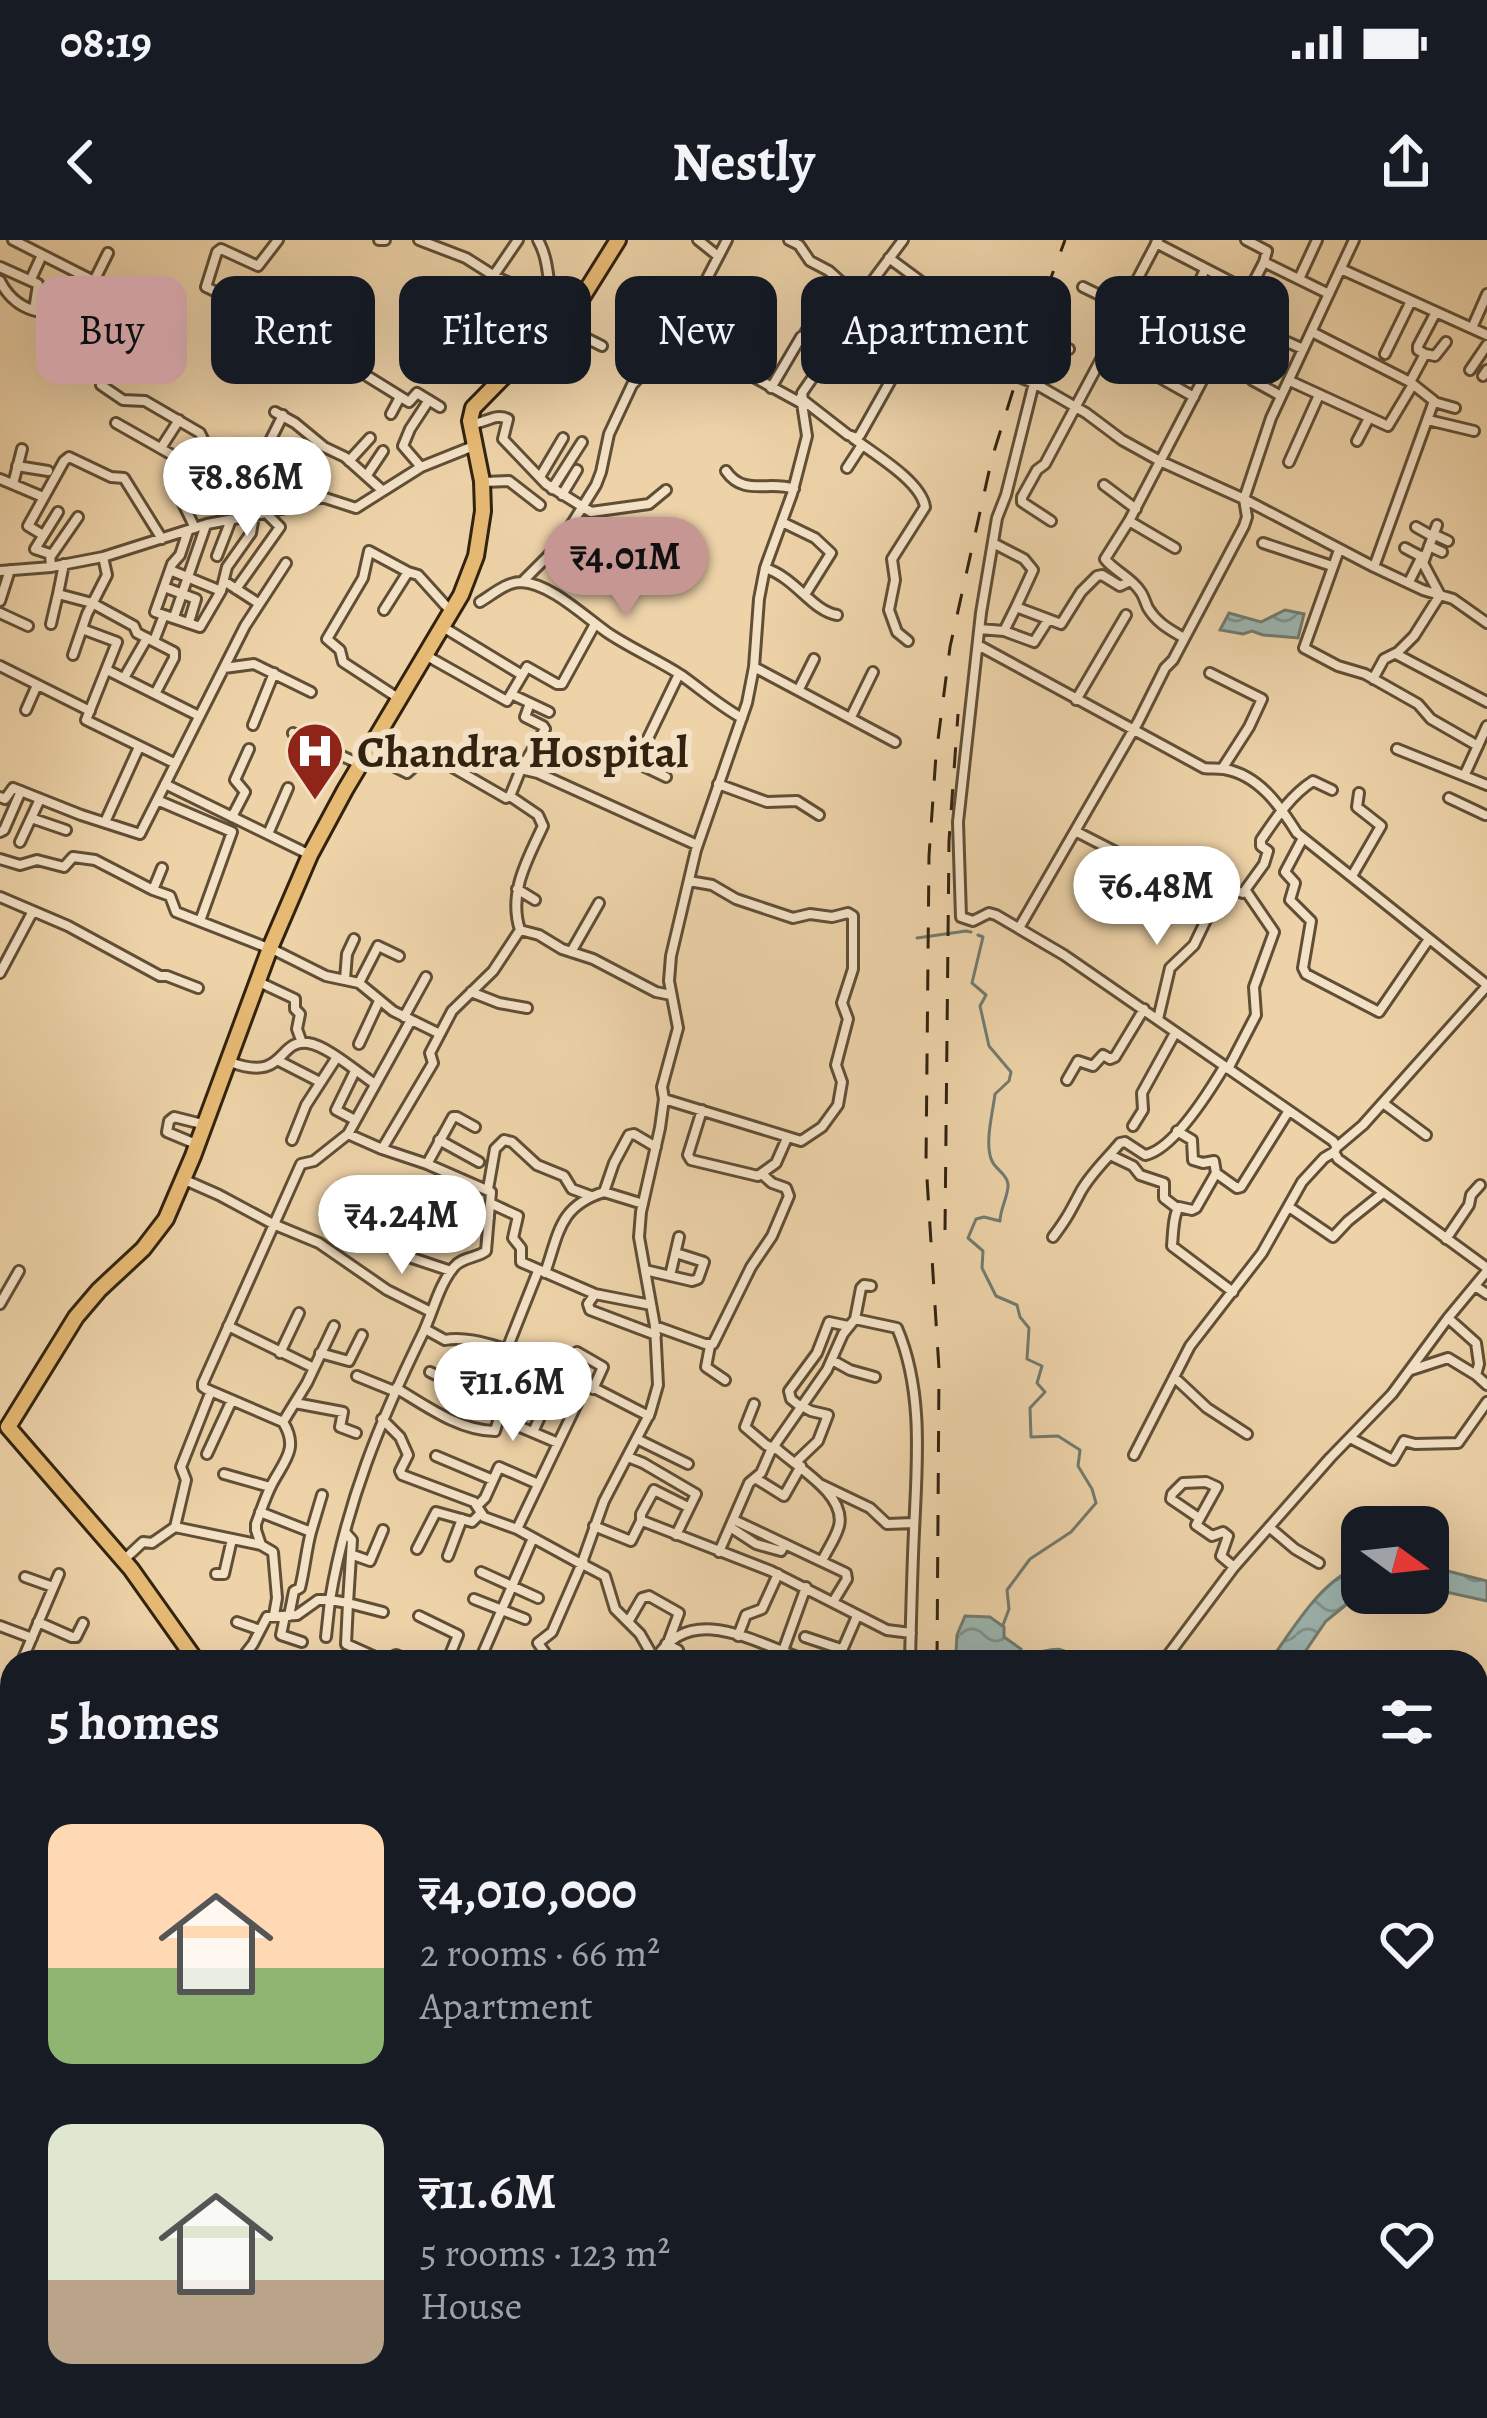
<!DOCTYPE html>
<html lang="en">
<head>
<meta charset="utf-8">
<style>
  body { margin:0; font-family:Alegreya,serif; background:#242831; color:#f1f3f6; height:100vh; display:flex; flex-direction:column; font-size:45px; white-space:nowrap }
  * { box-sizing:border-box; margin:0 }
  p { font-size:39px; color:#9ea1a6 }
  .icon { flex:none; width:66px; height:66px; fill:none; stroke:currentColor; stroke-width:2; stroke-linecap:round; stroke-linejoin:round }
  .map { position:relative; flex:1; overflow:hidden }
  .details { position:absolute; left:0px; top:1410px; width:1488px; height:768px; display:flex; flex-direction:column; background:#171b24; border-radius:36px 36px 0 0; box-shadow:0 12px 48px #0002 }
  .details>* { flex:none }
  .guide { position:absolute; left:36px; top:36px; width:1416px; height:108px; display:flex; gap:24px }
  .needle { width:78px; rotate:105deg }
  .fabs { position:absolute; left:1341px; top:1266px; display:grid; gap:24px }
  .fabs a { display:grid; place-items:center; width:108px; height:108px; border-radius:24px; background:#171b24; box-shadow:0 12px 48px #0002; font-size:60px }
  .price { position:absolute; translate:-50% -102px; padding:0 27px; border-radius:42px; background:#fff; color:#222; font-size:39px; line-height:78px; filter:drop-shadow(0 3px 6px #0008) }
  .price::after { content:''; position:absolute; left:50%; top:72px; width:36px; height:27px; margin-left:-18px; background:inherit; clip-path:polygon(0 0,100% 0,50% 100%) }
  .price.selected { background:#c59692; color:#111 }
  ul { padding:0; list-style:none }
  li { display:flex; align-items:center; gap:36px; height:300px; padding:0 48px }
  li span { display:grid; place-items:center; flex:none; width:336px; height:240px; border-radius:24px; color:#555 }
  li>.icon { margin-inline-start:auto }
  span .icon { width:144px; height:144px; fill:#fffc; stroke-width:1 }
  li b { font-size:51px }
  h2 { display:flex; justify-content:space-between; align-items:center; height:144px; padding:0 48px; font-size:51px }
  .tag { padding:0 42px; border-radius:24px; background:#171b24; box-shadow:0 12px 48px #0002; font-size:42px; line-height:108px }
  .tag.selected { background:#c59692; color:#111 }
  .status { display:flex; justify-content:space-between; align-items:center; height:84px; padding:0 60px; background:#171b24; direction:ltr }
  .status svg { height:33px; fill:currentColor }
  header { display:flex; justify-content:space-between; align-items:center; height:156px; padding:0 48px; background:#171b24; font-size:54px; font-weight:600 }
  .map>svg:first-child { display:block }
</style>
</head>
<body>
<div class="status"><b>08:19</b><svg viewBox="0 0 49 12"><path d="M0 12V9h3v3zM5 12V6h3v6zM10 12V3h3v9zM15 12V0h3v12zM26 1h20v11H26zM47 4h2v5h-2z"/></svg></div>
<header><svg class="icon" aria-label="back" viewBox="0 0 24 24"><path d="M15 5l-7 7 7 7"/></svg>Nestly<svg class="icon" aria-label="share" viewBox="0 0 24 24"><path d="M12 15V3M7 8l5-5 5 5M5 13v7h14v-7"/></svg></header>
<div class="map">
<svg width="1487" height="2178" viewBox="0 0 1487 2178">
  <defs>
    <pattern id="water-waves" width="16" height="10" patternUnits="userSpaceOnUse" patternTransform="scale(3)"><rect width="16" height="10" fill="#9cb6b1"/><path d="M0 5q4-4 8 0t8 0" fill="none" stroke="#80948e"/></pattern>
  </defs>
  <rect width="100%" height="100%" fill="#eed3a9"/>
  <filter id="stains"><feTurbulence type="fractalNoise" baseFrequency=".00167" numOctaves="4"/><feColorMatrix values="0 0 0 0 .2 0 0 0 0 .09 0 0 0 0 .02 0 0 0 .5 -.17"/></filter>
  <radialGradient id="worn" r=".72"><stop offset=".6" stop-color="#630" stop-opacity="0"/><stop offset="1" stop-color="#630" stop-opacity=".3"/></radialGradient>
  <path fill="url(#water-waves)" stroke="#717b70" stroke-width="3" d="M1285,370L1304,374L1298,398L1263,395L1252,391L1243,394L1220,390L1229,373L1261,382Z
    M1362,1325V1352L1326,1381L1298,1422H1269C1294,1388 1320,1340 1362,1325Z
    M1428,1326L1487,1341V1361L1428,1348Z
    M965,1376L990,1377L1004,1387V1397L1021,1409L1015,1422H973L956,1412L957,1395Z"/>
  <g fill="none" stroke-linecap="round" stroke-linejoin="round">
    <path stroke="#717b70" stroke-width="3" d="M978,695L983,697L972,743L986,755L980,766L989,806L1011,832L1009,841L995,854C993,872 984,904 992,921C996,930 1007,934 1008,944C1009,954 1000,969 1000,981L984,977L976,979L968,998L983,1011L982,1028L996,1056L1017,1065L1020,1077L1029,1088L1027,1119L1042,1126L1037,1143L1045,1152L1030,1168L1031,1197L1058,1196L1080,1210L1078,1226L1092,1249L1096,1263L1071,1292L1030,1319L1007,1350L1009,1369L1003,1385
      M917,698L966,691L971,692
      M1019,1412C1041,1420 1059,1395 1075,1422"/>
    <g stroke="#604f36" stroke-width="14">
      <path id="minor" d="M13,0L94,41L108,13
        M379,0H385
        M419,0L466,18L496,37L551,61
        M538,0C553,27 544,52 561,77
        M698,0L718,16
        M789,0L799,5L810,21L829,31L860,59L887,78L918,92
        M903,0L868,47L852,81L802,153L803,160L848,195L857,198L860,195L918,92L926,84L975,119L1034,143L1086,173L1122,200L1160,221L1244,259L1374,327L1423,350L1453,359L1487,383
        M1156,3L1249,51
        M889,18L962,72
        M1264,22L1329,54
        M0,27L38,44L34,70
        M1205,29L1192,59L1216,77
        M1341,29L1487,95
        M494,35L518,0
        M31,39L42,15
        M1299,39L1317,0
        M0,41C21,83 68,77 106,63L128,75
        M1083,47L1124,67
        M701,50L727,0
        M235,61L206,47L217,12L221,9L258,26L278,0
        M892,66L922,86
        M855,76L898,103L910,107
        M1235,79L1303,109
        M558,84L602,106
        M1472,88L1487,54
        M1312,92L1410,142L1434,161L1374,327
        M803,97L824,59L857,69
        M1107,108L1194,157
        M1271,109L1276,97
        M1385,114L1411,61
        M1425,114L1418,110V106L1436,72
        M882,119L897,128
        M732,129L748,134L801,163
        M1470,130L1487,105
        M367,136L409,162L417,153L440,167
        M1483,136L1487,130
        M1252,140L1281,156
        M1290,141L1388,186L1412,146
        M1410,142L1425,114L1435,116L1446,102
        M1034,143L1006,255L997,278L981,373L958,582L961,677L973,681L989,673L996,675L1064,715L1333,901L1337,907L1334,912L1338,919L1487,1028
        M1036,143L1054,113L1069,109
        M101,145L123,160L145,161L200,193L209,212L204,229
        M771,148L801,97L828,113
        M1434,162L1455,168
        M275,172L295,183L324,207L345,217L383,251
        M391,174L400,157
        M1428,180L1474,191
        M116,183L197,229L194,236L177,251L195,288
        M474,187L476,183C487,182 496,173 508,179L503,199L546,244L591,272L649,264L666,250
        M853,198C874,214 921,241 925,267L892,319L895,340L889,370L897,392L908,401
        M1357,201L1369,178
        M161,208L179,180
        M263,215L283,175
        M349,221L370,198
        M1289,222L1319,155
        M17,226L48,231
        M421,227L403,206L410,189L429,160
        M847,228L862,205
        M204,229L215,238L228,224L282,269
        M726,231C744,257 769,240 794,249
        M367,235L383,211
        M540,237L563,198
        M0,239L43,257
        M484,242L509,241L540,265
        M13,244L22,209
        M1104,245L1136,269
        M552,249L582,202
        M562,255L577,230
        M228,256L244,240
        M1051,281L1022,262V257L1037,230L1045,224L1107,108L1129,55L1158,0
        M1129,281L1175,308
        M782,282L815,298L831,313L806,353
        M1416,287L1432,296
        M188,291L180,315L172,324L155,372L200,387L221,351L227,327L251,293L254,276
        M43,295L28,286L64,221L69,217L111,237L124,238L162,299
        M1435,295L1448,301
        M993,303L1024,319L1033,330L1016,367
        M1263,303L1332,326
        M1429,306L1442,312
        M1405,308L1422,317
        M1339,310L1304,408L1338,426L1365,434L1418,464L1431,479L1478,506
        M51,316L78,277
        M217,316L231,280
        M64,324L58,354L92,363L134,386L137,393L174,412V418L155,454
        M51,327L50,314L35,309L58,272
        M765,328C796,338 812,371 837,375
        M170,330L221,351
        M0,331L51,327L103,317L207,284L266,273L322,257L356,268L421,227L471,207
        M224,341L258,363
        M522,342L548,316L565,295L596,245L601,232L609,194L632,145L662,113
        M1409,342L1422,316
        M164,347L196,359L189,382
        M236,349L280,287L267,274
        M0,361L10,330
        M480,362C492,355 506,342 521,342C550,343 585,377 608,393C632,409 658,420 681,435C702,450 720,466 742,478
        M384,370L408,332L418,335L446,366
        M0,373L28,386
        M174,377L206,285
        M51,384L58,354
        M443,387L522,435
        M82,389L117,402L86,480L174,523
        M980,389L1004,391L1016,367L1061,384L1081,352L1097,336L1102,335L1120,346L1130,341
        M1004,391L1034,402L1048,380
        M1184,398C1169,389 1157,383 1148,368C1145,362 1144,356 1140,351C1131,337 1114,331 1105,319L1129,281L1264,22L1267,11L1246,0
        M154,401L164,375
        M978,405L1204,528C1210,529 1217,528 1224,529C1259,535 1280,566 1297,593L1487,745
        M1396,414L1487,462
        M73,415L87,374L107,335L103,317
        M427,416L507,461L527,427L557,444H562L595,384
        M0,426L90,471
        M754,427L895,502
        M224,428L254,424L311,452
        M107,430L199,476
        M1210,433L1262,459L1249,487L1222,529
        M124,438L147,398
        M1373,439L1384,419L1398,412L1414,396L1440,355L1423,323L1437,285
        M799,449L814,419
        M511,454L549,472
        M395,456L343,422L340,410L327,399L363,338L369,311L408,332
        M1076,460L1126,375
        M26,470L37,445
        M851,477L873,432
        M253,485L274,433
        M293,493L355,522
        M1397,509L1487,545
        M368,513L407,533L427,515L433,516L506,558L510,556L521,529L545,489L543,486L525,477L530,463
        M521,529L538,533L697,605
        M1465,534L1487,486
        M666,537L641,525L638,519L679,434
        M165,544L304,612
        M718,544L767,562L797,561L819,575
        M510,556L538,575L543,586C527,620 508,653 520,690L539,695L562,709L593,719L656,752L671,755
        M0,557L5,559L13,548L81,575L140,594L245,386L286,323
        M1449,558L1485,575
        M157,560L232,592L200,681
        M232,577L245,552L235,540L249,509
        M31,578L66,590
        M105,582L139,507
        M1075,591L1196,653L1209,655L1226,648L1243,653L1264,624L1268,611L1261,606V600C1276,578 1290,556 1313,541L1332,550
        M0,592L4,590L21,551
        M268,594L288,548
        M1303,598L1285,632L1295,643L1290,660L1311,681L1303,728L1306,734L1379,772L1429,699
        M20,602L40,559
        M0,619L20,625L37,620L64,627L73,617L95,620L153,650
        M162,628L153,650L170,656L176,672L263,706
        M1352,636L1381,586L1357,567L1359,553
        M517,649L535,660
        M0,657L68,686L160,736H167L198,748
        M1019,688L1138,482L1165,428L1173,420L1244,286L1247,277L1244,259L1271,178L1354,0
        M272,709L326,736L359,743L393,771L440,794
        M571,712L599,663
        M0,733L33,671
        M345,739L347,714L354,699
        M259,742L295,759V769L300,774L297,789L302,803
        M359,743L378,706L399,716
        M471,752L499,763L527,768
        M404,777L426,737
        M1158,779L1170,728L1194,705L1207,678L1213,654
        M359,804L379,761
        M277,820L320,842
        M230,822C287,843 276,799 308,803C328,806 358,833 375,844
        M1228,829L1256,775L1254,747L1274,692L1246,651
        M1067,840L1078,821L1093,826L1103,815L1110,819L1115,817L1144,769
        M664,859L801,901L822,887L838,865L842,842L836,825L848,779L842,763L853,729V676L848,673L832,677L810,674L793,678L736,659L712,645L689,641
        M1383,863L1426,895
        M702,870L688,915L691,920L758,936L776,923L787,898
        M355,880L336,870L355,831
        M1133,886L1143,870L1142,853L1175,793
        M1177,891L1192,900L1193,920L1203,923L1214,921L1216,933
        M348,894L411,780
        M292,900L306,865L337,817
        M439,900L479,922
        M191,902L167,892L169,881L174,877L198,883
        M1337,907L1363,885L1487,746
        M1110,915L1133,926L1140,935L1164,943V958L1177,968
        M427,924L453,877H457L475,887
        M185,940L219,955L273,984L319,1003L387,1050L431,1072
        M488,949L495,909L504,900L512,902L537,925L564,936L572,949L591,956
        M604,952L614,923L629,895L634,894L656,907
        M439,957L489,978
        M490,963L518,976L513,998L521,1008V1022L595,1054L651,1065
        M1289,967L1333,997L1348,981L1383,953
        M1053,997C1066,980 1070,972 1080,953C1090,934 1107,919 1120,903L1125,902L1145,915C1173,910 1209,852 1224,827
        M372,998L409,1017L451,1031
        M1446,999L1469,965L1471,955L1480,945
        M645,1030L692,1041L698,1039L704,1022L676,1013
        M545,1033C559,993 559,966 604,952L643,964
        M670,1036L679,997
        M871,1046L864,1045L861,1048L855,1079L897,1088C924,1151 917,1224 914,1291C912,1335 911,1378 910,1422
        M1475,1046L1487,1054
        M1233,1052L1172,1006C1173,996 1173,975 1179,967L1192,970L1196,968L1216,933L1237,948L1241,947L1288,872
        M595,1054L588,1064L590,1070L656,1095
        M0,1064L19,1031
        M1448,1078L1476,1103L1479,1124L1476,1135L1487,1145
        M228,1086L314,1128
        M655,1086L705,1104H713L751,1027L772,996L789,956L786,948L772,943L762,934
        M425,1089L445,1100C493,1090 602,1153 649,1176
        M466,1101L471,1108L494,1119
        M710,1106L706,1127L725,1140
        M507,1109L538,1031
        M577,1112L603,1127L593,1149
        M280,1113L299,1073
        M320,1113L349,1121L362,1095
        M832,1120L850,1130L875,1137
        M1411,1130L1448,1118L1476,1135
        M357,1136L394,1151
        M1174,1137L1207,1168L1247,1194
        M396,1148C426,1166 460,1191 495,1191L502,1168L430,1132
        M478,1155L499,1107
        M295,1163L343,1172L340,1187L356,1193
        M754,1164L745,1187L766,1205L775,1209
        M801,1167L791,1159L789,1151L817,1113L829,1082L848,1086
        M382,1179L400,1197L408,1215L400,1231L402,1235L474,1262L484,1277L517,1289L581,1324
        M283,1182L307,1143L334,1086
        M518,1186L558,1203
        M533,1192L560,1133
        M1350,1198L1393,1220L1404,1201L1415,1204L1458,1203L1487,1162
        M637,1199L688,1224
        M207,1214L232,1160
        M1134,1215L1190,1106L1262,1013L1302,942L1324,918L1334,912
        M436,1216L493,1240
        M628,1217L643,1223L696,1254L676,1295
        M796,1222L818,1201L828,1175L811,1171L802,1166
        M224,1234L270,1247
        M755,1238L784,1256L801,1226
        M822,1245L870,1268L887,1284L914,1283
        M478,1265L485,1258L499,1227L538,1244
        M260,1272L311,1292L322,1255
        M1199,1278L1171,1259L1172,1254L1183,1243L1206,1242L1217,1247L1196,1285L1212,1296L1223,1292L1228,1296L1221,1316L1234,1327
        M734,1280L846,1333L847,1339L833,1362
        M641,1281V1274L654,1250L688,1267
        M594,1286L631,1301L641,1281L645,1282L771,1331L887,1390L911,1393
        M175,1287L186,1240L181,1227L211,1151
        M730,1287L756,1304L781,1311L785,1304
        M1269,1287L1295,1309L1319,1323
        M517,1289L586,1145
        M345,1292L352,1300L348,1363L383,1372
        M261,1305L256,1290V1284C261,1271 265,1258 271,1246C283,1222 300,1209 283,1182L206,1149L203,1147V1143L301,924L314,921L348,894L382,909L433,823L430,813L452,771L493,731L520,690
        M417,1309L436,1272L472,1282L480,1274
        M719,1312L749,1243L761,1233L772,1208
        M353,1315L370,1321L383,1290
        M448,1316L462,1279
        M127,1317L143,1302L152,1303L175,1287L261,1305L273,1312L277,1358L274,1375
        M822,1321C827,1310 836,1298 839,1286C847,1253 791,1224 774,1206L827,1130L843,1094L855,1079
        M481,1332L538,1358
        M216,1334H224L232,1299
        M25,1337L53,1347
        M474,1359L525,1379
        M285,1376L281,1395L302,1402
        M289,1376L294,1351L300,1348C305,1328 306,1311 311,1292
        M419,1376L458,1395L447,1422
        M38,1382L72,1397H76L83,1383
        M237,1382L260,1390
        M628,1382L642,1358L649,1356L679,1373L669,1400
        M0,1386L32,1398
        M738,1396L746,1375L762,1369L778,1334
        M326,1397L330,1360L348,1363L346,1404L384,1421L396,1415L412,1422
        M805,1397L841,1409
        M666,1404L678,1410L682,1422
        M657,1417C694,1359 763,1408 812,1422
        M25,1422L22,1421L59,1334
        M239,1422L253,1404L267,1377L297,1375L318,1360H330C346,1264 380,1181 422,1095C433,1073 438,1046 454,1027C462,1017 477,1018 486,1011L491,952L427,924L382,909
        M479,1422L533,1298
        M545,1422L548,1417L538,1403L552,1392L582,1323
        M656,1422L640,1394L615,1369L605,1336L584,1325L583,1320L604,1261L650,1173L658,1145L655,1086L639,997L641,972L660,888L664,859L662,847L678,788L669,741L671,716L696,610L747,463L754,427L759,359L765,328L792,254L807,196L801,157
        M779,1422L806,1347
        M837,1422L857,1376
        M1163,1422L1234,1327L1330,1218L1392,1154L1448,1078L1487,1031
        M1476,1468L1487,1463
        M0,1498L12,1469
        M0,1532L12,1537
        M1476,1558L1487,1568
        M0,1571L12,1574
        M1487,1598L1476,1613L1487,1622
        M0,1655L12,1665
        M0,1725L12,1726
        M0,1791L12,1795
        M0,1819L12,1820
        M0,1905L9,1889H12
        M1476,1922L1487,1920
        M0,1940L12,1915
        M1476,1978L1487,1960
        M0,1986L12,1992
        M1476,2021L1487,2026
        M0,2031L12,2002
        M1476,2038L1487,2042
        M1476,2099L1487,2083
        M1476,2131L1487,2138
        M1476,2156L1487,2163
        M311,2166L327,2175
        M420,2166L444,2172L446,2166
        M457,2166L488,2172L493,2166
        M618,2166L622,2178
        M818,2166L826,2169L828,2166
        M926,2166L946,2178
        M991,2166L995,2173L1002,2178
        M1191,2166L1195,2169
        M1279,2166L1299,2178
        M529,2167V2166
        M1158,2170L1170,2178
        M489,2172L502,2178
        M101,2178L105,2166
        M724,2178L732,2166
        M896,2178L898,2166
        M967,2178L974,2166
        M1105,2178L1110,2166
        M1216,2178L1223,2166
        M1245,2178L1249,2166
        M1311,2178L1318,2166
        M1424,2178L1431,2166
        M1482,2178L1487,2170"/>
    </g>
    <g stroke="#31230f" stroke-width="16">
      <path id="major" d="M0,2171L22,2178"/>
    </g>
    <g stroke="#31230f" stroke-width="20">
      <path id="highway" d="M197,1422L131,1329L8,1187L76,1077L99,1050L143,1009L166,979L193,916L270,708L310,615L345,550L461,355L476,316L483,271L482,241L470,181L473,168L583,56L618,0
        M567,2178V2166"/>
    </g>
    <use href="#minor" stroke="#f4e2c7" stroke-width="8"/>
    <use href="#major" stroke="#e7ba74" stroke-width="10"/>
    <use href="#highway" stroke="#e7ba74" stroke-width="14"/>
    <path stroke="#31230f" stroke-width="3" stroke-dasharray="21 21" stroke-linecap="butt" d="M945,990L949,601L958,474
      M937,1422L939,1129L926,923L929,616L936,515L950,407L992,218L1033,86L1065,0
      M891,2178L893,2166"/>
  </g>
  <defs>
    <g id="hospital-pin" transform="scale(3)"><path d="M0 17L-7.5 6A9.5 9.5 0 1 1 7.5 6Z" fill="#8f2418" stroke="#f4e2c7"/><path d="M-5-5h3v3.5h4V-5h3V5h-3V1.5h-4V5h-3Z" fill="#fff"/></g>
  </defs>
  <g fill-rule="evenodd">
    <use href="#hospital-pin" x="315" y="511"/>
  </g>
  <g text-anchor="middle" stroke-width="12" stroke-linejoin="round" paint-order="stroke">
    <g font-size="45" font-weight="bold" fill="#31230f" stroke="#f4e2c7" text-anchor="start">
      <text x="357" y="527">Chandra Hospital</text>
    </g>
  </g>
  <rect width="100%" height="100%" filter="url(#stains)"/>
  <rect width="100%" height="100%" fill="url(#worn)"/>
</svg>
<div class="fabs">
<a><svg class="needle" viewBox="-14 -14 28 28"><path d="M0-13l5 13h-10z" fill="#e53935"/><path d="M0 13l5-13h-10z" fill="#9ea1a6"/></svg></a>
</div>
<b class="price" style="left:247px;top:299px">₹8.86M</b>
<b class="price selected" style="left:626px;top:379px">₹4.01M</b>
<b class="price" style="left:1157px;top:708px">₹6.48M</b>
<b class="price" style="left:402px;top:1037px">₹4.24M</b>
<b class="price" style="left:513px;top:1204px">₹11.6M</b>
<div class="guide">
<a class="tag selected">Buy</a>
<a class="tag">Rent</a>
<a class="tag">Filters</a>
<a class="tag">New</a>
<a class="tag">Apartment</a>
<a class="tag">House</a>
</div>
<section class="details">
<h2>5 homes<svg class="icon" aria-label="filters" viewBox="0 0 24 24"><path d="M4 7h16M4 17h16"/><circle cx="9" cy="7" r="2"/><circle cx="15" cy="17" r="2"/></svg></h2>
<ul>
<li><span style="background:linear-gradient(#ffd9b3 60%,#8fb573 0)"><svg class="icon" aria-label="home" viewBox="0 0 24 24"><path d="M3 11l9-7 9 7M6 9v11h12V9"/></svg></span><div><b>₹4,010,000</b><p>2 rooms · 66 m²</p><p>Apartment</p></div><svg class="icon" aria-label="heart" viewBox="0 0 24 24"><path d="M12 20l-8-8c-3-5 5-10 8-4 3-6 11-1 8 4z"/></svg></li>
<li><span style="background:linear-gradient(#dfe7d0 65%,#b9a48a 0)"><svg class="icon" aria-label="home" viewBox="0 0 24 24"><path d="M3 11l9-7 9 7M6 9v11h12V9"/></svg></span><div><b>₹11.6M</b><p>5 rooms · 123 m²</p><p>House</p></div><svg class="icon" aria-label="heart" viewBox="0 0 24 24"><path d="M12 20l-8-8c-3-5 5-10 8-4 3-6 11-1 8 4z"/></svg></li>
</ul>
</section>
</div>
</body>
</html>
